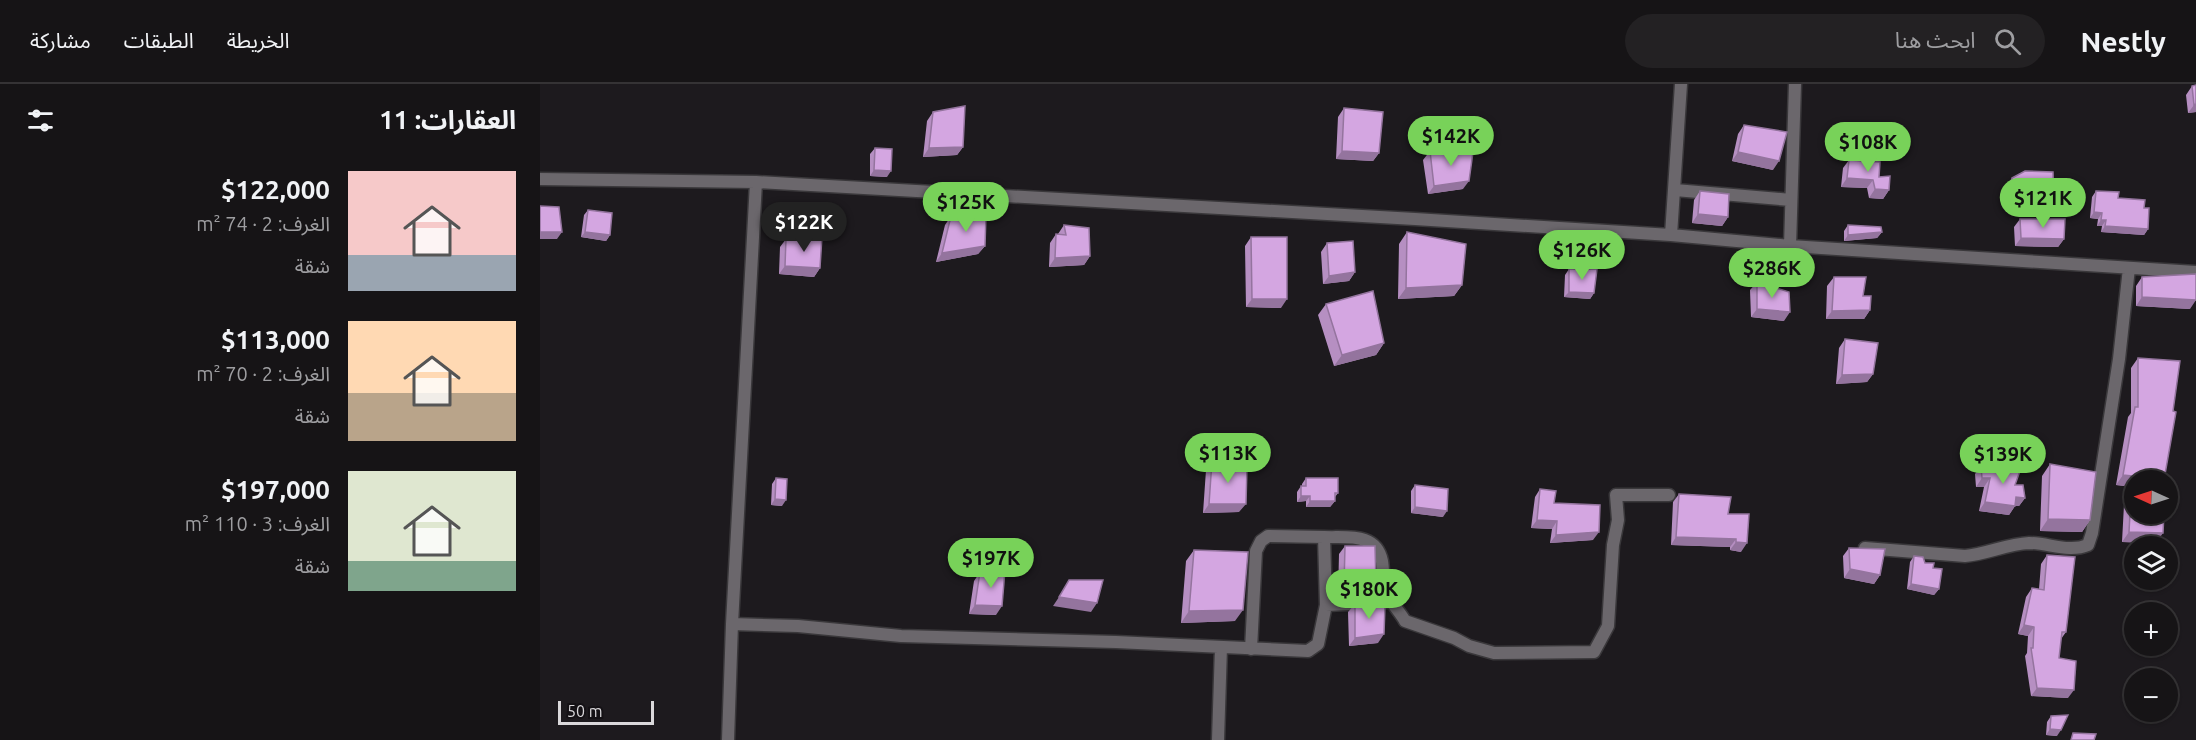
<!DOCTYPE html>
<html lang="ar">
<head>
<meta charset="utf-8">
<style>
  body { margin:0; font-family:Ubuntu,"Noto Sans Arabic",sans-serif; background:#232123; color:#f1f3f6; direction:rtl; height:100vh; display:flex; flex-direction:column; font-size:22px; white-space:nowrap }
  * { box-sizing:border-box; margin:0 }
  p { font-size:20px; color:#9e9ea1 }
  .icon { flex:none; width:33px; height:33px; fill:none; stroke:currentColor; stroke-width:2; stroke-linecap:round; stroke-linejoin:round }
  .map { position:relative; flex:1; overflow:hidden; direction:ltr }
  .panel { display:flex; flex-direction:column; background:#161416; width:540px }
  .panel>* { flex:none }
  .needle { width:39px; rotate:273deg }
  .tools { position:absolute; left:1584px; top:386px; display:grid; gap:12px }
  .tools a { display:grid; place-items:center; width:54px; height:54px; border-radius:50%; background:#161416; box-shadow:0 2px 4px #0004,0 0 0 2px #353335; font-size:30px }
  .scale { position:absolute; left:18px; bottom:15px; width:96px; box-sizing:border-box; padding-left:6px; border:3px solid #dad8db; border-top:0; font-size:16px; line-height:21px; white-space:nowrap; color:#dad8db; -webkit-text-stroke:4px #141115; paint-order:stroke }
  .price { position:absolute; translate:-50% -51px; padding:0 14px; border-radius:21px; background:#78d259; color:#111; font-size:20px; line-height:39px; filter:drop-shadow(0 2px 3px #0008) }
  .price::after { content:''; position:absolute; left:50%; top:36px; width:18px; height:14px; margin-left:-9px; background:inherit; clip-path:polygon(0 0,100% 0,50% 100%) }
  .price.selected { background:#222; color:#fff }
  ul { padding:0; list-style:none }
  li { display:flex; align-items:center; gap:18px; height:150px; padding:0 24px }
  li span { display:grid; place-items:center; flex:none; width:168px; height:120px; border-radius:0px; color:#555 }
  li>.icon { margin-inline-start:auto }
  span .icon { width:72px; height:72px; fill:#fffc; stroke-width:1 }
  li b { font-size:26px }
  h2 { display:flex; justify-content:space-between; align-items:center; height:72px; padding:0 24px; font-size:26px }
  header { display:flex; align-items:center; gap:36px; box-sizing:border-box; height:84px; padding:0 30px; background:#161416; border-bottom:2px solid #353335 }
  header strong { font-size:28px }
  nav { display:flex; gap:33px; margin-inline-start:auto; font-size:21px }
  .search { width:420px; height:54px; background:#232123; display:flex; align-items:center; gap:15px; box-sizing:border-box; padding:0 21px; border-radius:33px; color:#9e9ea1; font-size:22px }
  main { display:flex; flex:1; min-height:0 }
  .map>svg:first-child { display:block }
</style>
</head>
<body>
<header>
<strong>Nestly</strong>
<div class="search"><svg class="icon" aria-label="search" viewBox="0 0 24 24"><circle cx="10" cy="10" r="6"/><path d="M15 15l6 6"/></svg>ابحث هنا</div>
<nav><a>الخريطة</a><a>الطبقات</a><a>مشاركة</a></nav>
</header>
<main>
<div class="map">
<svg width="1656" height="656" viewBox="0 0 1656 656">
  <rect width="100%" height="100%" fill="#1d1a1e"/>
  <g fill="none" stroke-linecap="round" stroke-linejoin="round">
    <g stroke="#3a383b" stroke-width="15">
      <path id="street" d="M0,95L216,98L875,135L1131,151L1250,162L1656,188
        M1135,106L1251,116
        M1131,151L1141,0
        M1250,162L1255,0
        M1325,464L1425,472C1447,470 1467,460 1489,459C1509,459 1529,469 1548,461L1552,449L1579,275L1589,184
        M786,521L853,518
        M192,540L258,542L361,552L576,558L768,567L778,560L786,521L784,453C807,454 836,448 842,477C844,488 842,500 847,510C851,519 860,528 865,537L914,554L929,562L954,569L1054,568L1068,542L1073,461L1078,436L1076,411H1129
        M711,565L716,467L721,457L728,452L784,453
        M188,656L192,540L216,98
        M678,656L681,563"/>
    </g>
    <use href="#street" stroke="#6b676c" stroke-width="12"/>
  </g>
  <path fill="#b68fc2" d="M1656,1V28L1648,29L1646,11L1652,2Z
    M804,24L839,69L833,77L796,75L798,33Z
    M393,28L423,63L417,71L383,73L387,37Z
    M1204,41L1233,86L1192,77L1198,50Z
    M335,64L347,93L330,92V70Z
    M890,67L923,105L888,110L883,76Z
    M1309,76L1339,93L1349,106L1343,115L1329,114L1327,104L1301,103L1303,84Z
    M1472,94L1508,124L1467,125L1465,103Z
    M1160,107L1188,133L1182,142L1152,139L1154,116Z
    M1556,107L1578,114L1604,124L1608,145L1604,151L1561,148L1562,142H1557L1558,135L1550,134L1552,113Z
    M48,126L70,151L66,157L41,153L44,131Z
    M411,132L445,162L438,170L396,178L405,141Z
    M1480,135L1524,155L1518,163L1475,162L1474,143Z
    M524,141L550,172L544,181L509,183L510,159L516,150H518Z
    M1308,141L1342,148L1337,154L1304,157V147Z
    M867,148L922,201L914,212L858,215L859,160Z
    M269,152L280,184L274,193L239,190L240,163L246,155L266,156Z
    M711,153L741,224L706,223L705,162Z
    M787,159L815,188L809,197L783,200L781,168Z
    M1029,185L1054,209L1050,215L1024,213L1025,191Z
    M1294,193L1323,212L1330,226L1324,235H1286L1287,202Z
    M1602,193L1650,225L1596,222V202Z
    M1217,198L1244,237L1211,233L1210,206Z
    M786,220L844,259L836,271L794,282L778,231Z
    M1305,255L1333,290L1327,298L1296,300L1299,264Z
    M1598,274L1633,327L1616,459L1582,458L1585,402L1576,401L1588,333L1591,329V284Z
    M672,377L699,428L663,429L666,386Z
    M1510,380L1550,436L1542,448L1500,447L1502,392Z
    M1441,382L1475,401L1485,414L1479,422H1475L1469,431L1439,427L1444,403H1436L1435,390Z
    M236,394L242,422L231,421L232,400Z
    M766,394L798,409L795,413V417L790,423H766V417L757,418V408L761,402H762V400Z
    M875,401L903,433L871,429V407Z
    M1000,405L1014,419L1053,456L1010,459L1012,445L991,444L995,413Z
    M1139,410L1188,430L1201,468L1190,466V463L1131,461L1133,418Z
    M805,462L836,500L830,509L798,511L799,470Z
    M1309,464L1340,491L1334,500L1304,494L1303,472Z
    M654,466L695,537L641,539L646,477Z
    M1507,471L1526,548L1521,555L1519,574L1528,614L1491,612L1485,572L1487,569L1488,552L1478,550L1486,513L1492,504L1499,505L1501,480Z
    M1374,472L1385,479L1399,505L1394,511L1367,505L1370,478Z
    M440,488L456,531L429,530L434,497Z
    M815,520L838,559L809,562L808,528Z
    M1511,632L1517,652L1506,651L1507,638Z"/>
  <path fill="#94749e" d="M1656,20V28L1648,29L1654,21Z
    M423,63L417,71L383,73L389,64Z
    M802,67L839,69L833,77L796,75Z
    M1198,68L1239,77L1233,86L1192,77Z
    M334,86L351,87L347,93L330,92Z
    M1307,94L1333,96L1327,104L1301,103Z
    M929,97L923,105L888,110L894,102Z
    M1335,105L1349,106L1343,115L1329,114Z
    M1514,115L1508,124L1467,125L1473,116Z
    M1554,128L1562,129L1558,135L1550,134Z
    M1158,130L1188,133L1182,142L1152,139Z
    M1561,136H1566L1562,142H1557Z
    M1565,142L1608,145L1604,151L1561,148Z
    M0,148H22L17,155H0Z
    M45,148L70,151L66,157L41,153Z
    M1342,148L1337,154L1304,157L1308,151Z
    M1481,154L1524,155L1518,163L1475,162Z
    M445,162L438,170L396,178L402,169Z
    M550,172L544,181L509,183L515,174Z
    M245,182L280,184L274,193L239,190Z
    M815,188L809,197L783,200L789,192Z
    M922,201L914,212L858,215L866,204Z
    M1029,208L1054,209L1050,215L1024,213Z
    M1602,213L1656,216L1650,225L1596,222Z
    M712,215H747L741,224L706,223Z
    M1217,225L1250,228L1244,237L1211,233Z
    M1330,226L1324,235H1286L1292,227Z
    M844,259L836,271L794,282L802,271Z
    M1333,290L1327,298L1296,300L1302,291Z
    M1583,391L1592,392L1585,402L1576,401Z
    M1442,394H1450L1444,403H1436Z
    M761,412H770L766,417L757,418Z
    M1476,413L1485,414L1479,422H1475L1469,431L1439,427L1445,418Z
    M235,415L246,416L242,422L231,421Z
    M770,417H795L790,423H766Z
    M669,420H706L699,428L663,429Z
    M875,423L907,427L903,433L871,429Z
    M1508,435L1550,436L1542,448L1500,447Z
    M997,436L1017,437L1012,445L991,444Z
    M1059,448L1053,456L1010,459L1016,451Z
    M1589,448L1623,449L1616,459L1582,458Z
    M1136,453L1196,455L1190,463L1131,461Z
    M1196,458L1207,459L1201,468L1190,466Z
    M1310,485L1340,491L1334,500L1304,494Z
    M836,500L830,509L798,511L804,502Z
    M1371,500L1399,505L1394,511L1367,505Z
    M519,513L557,519L551,528L513,522Z
    M435,521L462,522L456,531L429,530Z
    M703,526L695,537L641,539L649,527Z
    M1484,541L1494,543L1488,552L1478,550Z
    M844,550L838,559L809,562L815,554Z
    M1497,604L1534,606L1528,614L1491,612Z
    M1510,645L1521,646L1517,652L1506,651Z"/>
  <path fill="#d4a6e1" stroke="#94749e" stroke-width="1.5" d="M1656,1V20L1654,21L1652,2Z
    M425,22L423,63L389,64L393,28Z
    M804,24L843,28L839,69L802,67Z
    M1204,41L1247,48L1239,77L1198,68Z
    M335,64L352,65L351,87L334,86Z
    M890,67L933,68L929,97L894,102Z
    M1309,76L1340,78L1339,93L1350,92L1349,106L1335,105L1333,96L1307,94Z
    M1485,87L1513,88L1514,115L1473,116L1472,94Z
    M1160,107L1189,110L1188,133L1158,130Z
    M1556,107L1579,108L1578,114L1605,116L1604,124H1609L1608,145L1565,142L1566,136H1561L1562,129L1554,128Z
    M0,122L19,123L22,148H0Z
    M48,126L72,129L70,151L45,148Z
    M446,130L445,162L402,169L411,132Z
    M1480,135H1525L1524,155L1481,154Z
    M524,141L549,144L550,172L515,174L516,150L526,151Z
    M1308,141L1341,143L1342,148L1308,151Z
    M867,148L926,160L922,201L866,204Z
    M269,152H282L280,184L245,182L246,155L269,156Z
    M711,153H747V215H712Z
    M813,157L815,188L789,192L787,159Z
    M1029,185H1057L1054,209L1029,208Z
    M1656,190V216L1602,213V193Z
    M1294,193H1326L1323,212H1331L1330,226L1292,227Z
    M1217,198L1249,208L1250,228L1217,225Z
    M833,207L844,259L802,271L786,220Z
    M1305,255L1338,259L1333,290L1302,291Z
    M1598,274L1640,277L1633,327L1636,328L1624,396H1594V429H1624L1623,449L1589,448L1592,392L1583,391L1595,323H1598Z
    M672,377L707,381L706,420H669Z
    M1510,380L1556,388L1550,436L1508,435Z
    M1441,382L1481,384L1475,401H1483L1485,414L1476,413L1475,422L1445,418L1450,394H1442Z
    M236,394L247,395L246,416L235,415Z
    M766,394H798V409H795V417H770V412H761V402H766Z
    M875,401L908,405L907,427L875,423Z
    M1000,405L1016,407L1014,419L1060,421L1059,448L1016,451L1017,437L997,436Z
    M1139,410L1191,413L1188,430H1209L1207,459L1196,458V455L1136,453Z
    M805,462H835L836,500L804,502Z
    M1309,464L1345,465L1340,491L1310,485Z
    M654,466L708,468L703,526L649,527Z
    M1507,471L1535,473L1526,548H1522L1519,574L1536,577L1534,606L1497,604L1491,564H1493L1494,543L1484,541L1492,504L1504,506Z
    M1374,472L1383,473L1385,479H1394L1393,484L1402,485L1399,505L1371,500Z
    M465,486L462,522L435,521L440,488Z
    M529,496H563L557,519L519,513Z
    M815,520L845,521L844,550L815,554Z
    M1528,631L1521,646L1510,645L1511,632Z
    M1533,649L1556,650L1554,656H1531Z"/>
</svg>
<div class="tools">
<a><svg class="needle" viewBox="-14 -14 28 28"><path d="M0-13l5 13h-10z" fill="#e53935"/><path d="M0 13l5-13h-10z" fill="#9e9ea1"/></svg></a>
<a><svg class="icon" aria-label="layers" viewBox="0 0 24 24"><path d="M12 4l9 5-9 5-9-5zM3 14l9 5 9-5"/></svg></a>
<a>+</a>
<a>−</a>
</div>
<div class="scale">50 m</div>
<b class="price" style="left:911px;top:83px">$142K</b>
<b class="price" style="left:1328px;top:89px">$108K</b>
<b class="price" style="left:1503px;top:145px">$121K</b>
<b class="price" style="left:426px;top:149px">$125K</b>
<b class="price selected" style="left:264px;top:169px">$122K</b>
<b class="price" style="left:1042px;top:197px">$126K</b>
<b class="price" style="left:1232px;top:215px">$286K</b>
<b class="price" style="left:688px;top:400px">$113K</b>
<b class="price" style="left:1463px;top:401px">$139K</b>
<b class="price" style="left:451px;top:505px">$197K</b>
<b class="price" style="left:829px;top:536px">$180K</b>
</div>
<section class="panel">
<h2>العقارات: 11<svg class="icon" aria-label="filters" viewBox="0 0 24 24"><path d="M4 7h16M4 17h16"/><circle cx="9" cy="7" r="2"/><circle cx="15" cy="17" r="2"/></svg></h2>
<ul>
<li><span style="background:linear-gradient(#f6c9c9 70%,#9aa5b1 0)"><svg class="icon" aria-label="home" viewBox="0 0 24 24"><path d="M3 11l9-7 9 7M6 9v11h12V9"/></svg></span><div><b>$122,000</b><p>الغرف: 2 · 74 m²</p><p>شقة</p></div></li>
<li><span style="background:linear-gradient(#ffd9b3 60%,#b9a48a 0)"><svg class="icon" aria-label="home" viewBox="0 0 24 24"><path d="M3 11l9-7 9 7M6 9v11h12V9"/></svg></span><div><b>$113,000</b><p>الغرف: 2 · 70 m²</p><p>شقة</p></div></li>
<li><span style="background:linear-gradient(#dfe7d0 75%,#7fa58c 0)"><svg class="icon" aria-label="home" viewBox="0 0 24 24"><path d="M3 11l9-7 9 7M6 9v11h12V9"/></svg></span><div><b>$197,000</b><p>الغرف: 3 · 110 m²</p><p>شقة</p></div></li>
</ul>
</section>
</main>
</body>
</html>
